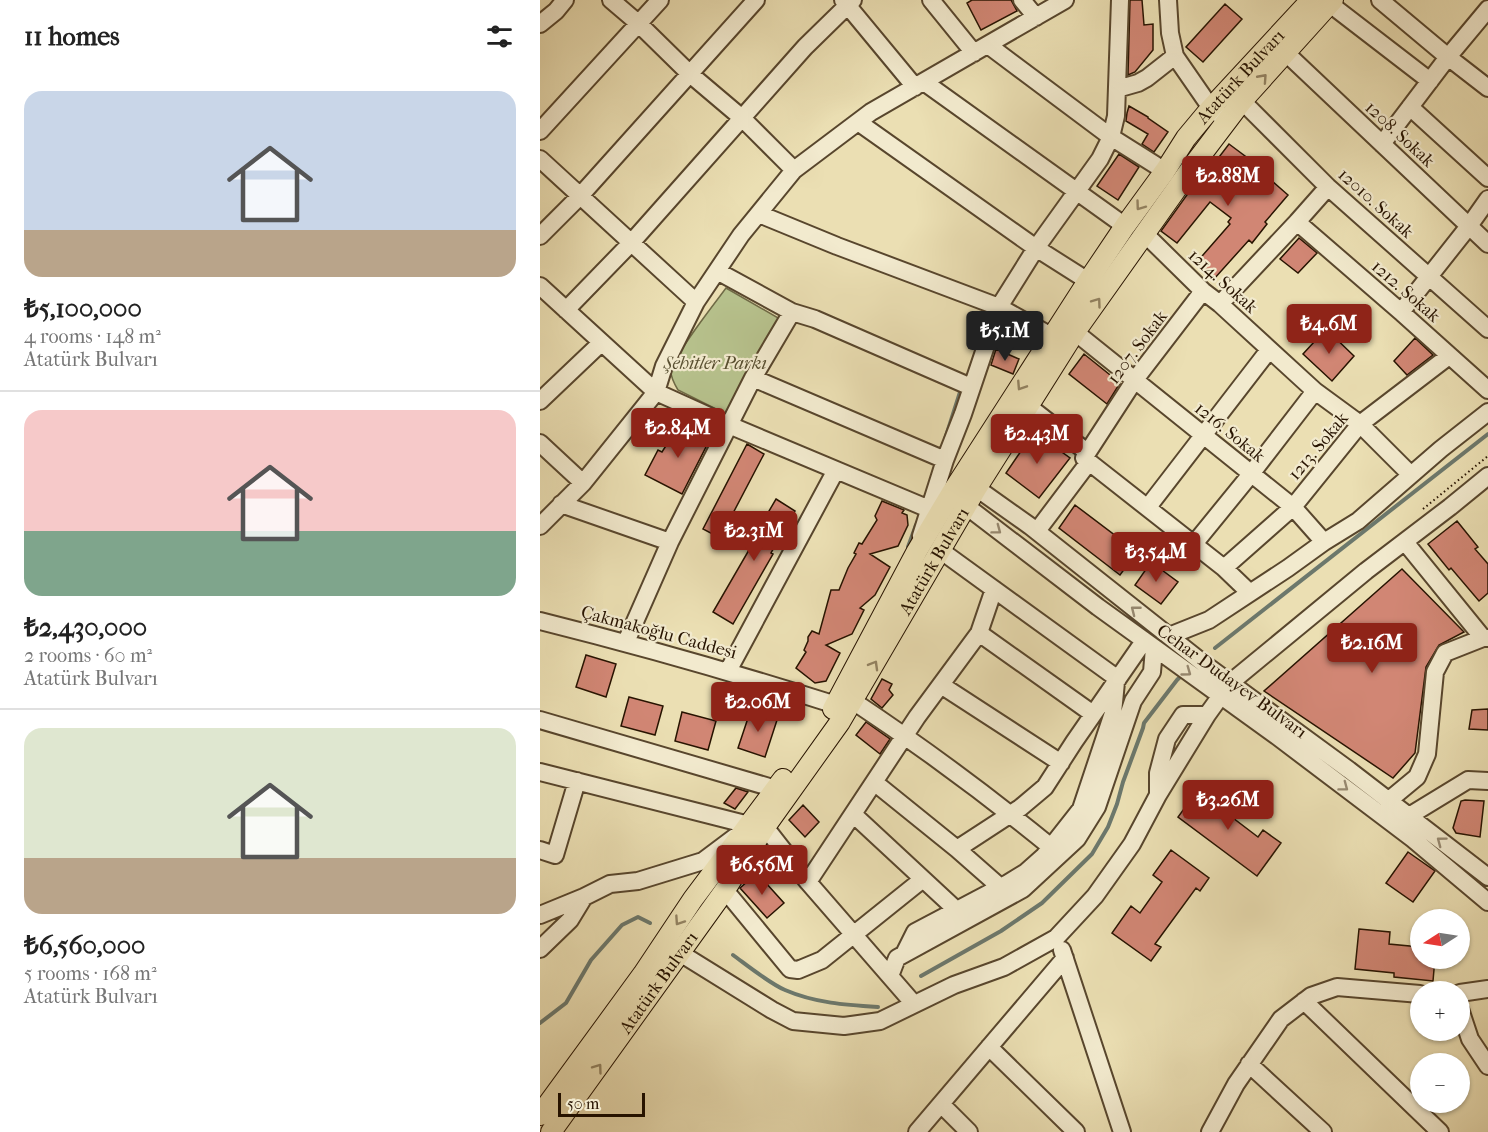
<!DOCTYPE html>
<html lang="en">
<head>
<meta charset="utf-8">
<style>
  body { margin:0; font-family:"IM FELL French Canon",serif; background:#f6f6f6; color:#222; height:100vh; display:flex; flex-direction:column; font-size:22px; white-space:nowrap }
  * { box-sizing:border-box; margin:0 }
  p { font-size:20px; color:#767676 }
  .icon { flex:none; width:33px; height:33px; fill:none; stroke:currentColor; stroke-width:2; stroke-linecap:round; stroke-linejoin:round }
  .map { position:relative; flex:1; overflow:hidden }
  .panel { display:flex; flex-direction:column; background:#fff; width:540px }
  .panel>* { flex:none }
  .needle { width:39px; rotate:258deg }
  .controls { position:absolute; left:870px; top:909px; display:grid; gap:12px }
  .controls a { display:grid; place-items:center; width:60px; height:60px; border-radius:50%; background:#fff; box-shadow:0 2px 4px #0004; font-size:30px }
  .scale { position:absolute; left:18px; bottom:15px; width:87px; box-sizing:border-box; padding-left:6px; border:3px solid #271300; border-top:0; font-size:16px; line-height:21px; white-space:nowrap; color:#271300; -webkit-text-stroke:4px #f2eace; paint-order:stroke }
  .price { position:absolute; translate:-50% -51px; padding:0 14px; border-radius:6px; background:#8f2418; color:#fff; font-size:20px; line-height:39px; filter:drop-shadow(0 2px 3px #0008) }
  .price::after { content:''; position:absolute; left:50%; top:36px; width:18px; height:14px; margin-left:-9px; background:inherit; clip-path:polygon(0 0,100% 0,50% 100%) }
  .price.selected { background:#222; color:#fff }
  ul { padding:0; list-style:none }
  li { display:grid; align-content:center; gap:12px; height:318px; padding:0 24px }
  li+li { border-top:2px solid #e0e0e0 }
  li span { display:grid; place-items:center; height:186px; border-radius:18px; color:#555 }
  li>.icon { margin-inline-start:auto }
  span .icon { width:108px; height:108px; fill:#fffc; stroke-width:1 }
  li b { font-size:26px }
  h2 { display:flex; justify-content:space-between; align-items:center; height:72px; padding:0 24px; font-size:26px }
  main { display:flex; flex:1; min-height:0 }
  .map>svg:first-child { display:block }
</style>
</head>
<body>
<main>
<section class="panel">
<h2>11 homes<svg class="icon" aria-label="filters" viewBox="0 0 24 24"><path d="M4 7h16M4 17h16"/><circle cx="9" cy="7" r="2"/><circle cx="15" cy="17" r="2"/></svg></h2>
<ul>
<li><span style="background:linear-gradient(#c9d6e8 75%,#b9a48a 0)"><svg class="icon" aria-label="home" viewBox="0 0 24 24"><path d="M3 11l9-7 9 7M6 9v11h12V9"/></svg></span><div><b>₺5,100,000</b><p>4 rooms · 148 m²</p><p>Atatürk Bulvarı</p></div></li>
<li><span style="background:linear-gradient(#f6c9c9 65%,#7fa58c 0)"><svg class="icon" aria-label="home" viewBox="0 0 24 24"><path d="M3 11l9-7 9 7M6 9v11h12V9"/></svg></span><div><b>₺2,430,000</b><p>2 rooms · 60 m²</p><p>Atatürk Bulvarı</p></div></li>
<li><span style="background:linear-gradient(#dfe7d0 70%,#b9a48a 0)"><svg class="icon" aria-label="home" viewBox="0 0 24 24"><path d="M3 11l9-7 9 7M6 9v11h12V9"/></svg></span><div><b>₺6,560,000</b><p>5 rooms · 168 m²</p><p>Atatürk Bulvarı</p></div></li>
</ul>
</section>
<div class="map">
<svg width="948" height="1132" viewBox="0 0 948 1132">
  <rect width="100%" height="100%" fill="#ebdfb3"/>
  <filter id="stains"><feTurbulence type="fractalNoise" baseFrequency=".00333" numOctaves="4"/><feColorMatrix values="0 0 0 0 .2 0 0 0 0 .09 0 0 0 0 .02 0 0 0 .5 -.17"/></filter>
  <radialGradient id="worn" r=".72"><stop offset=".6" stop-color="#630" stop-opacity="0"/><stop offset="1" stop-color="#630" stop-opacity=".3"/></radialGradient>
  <path fill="#b7c28d" stroke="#6f6a46" stroke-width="1.5" d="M186,288L240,319L186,414L138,390C135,385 131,377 131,372C131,358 176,302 186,288Z"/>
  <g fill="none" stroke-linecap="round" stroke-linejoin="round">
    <path stroke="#6c786c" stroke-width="4" d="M405,439L420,392
      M368,547L376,525
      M675,648L948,434
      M193,955C208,966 229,983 245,990C275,1003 306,1005 338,1007
      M381,976L461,931L502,903L552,854L568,827L577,804L583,782L603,728L604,723L637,680L641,676
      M0,1023L26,1003L51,960L82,925L98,917L110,923"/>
  </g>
  <path fill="#d18674" stroke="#271300" stroke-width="1.5" d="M432,0H471L477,11L441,30L427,3Z
    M590,0H602L604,25L613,24V50L595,72L588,75Z
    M685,4L702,19L663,62L646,47Z
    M589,106L608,117V118L628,132L614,152L602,144L608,134L586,121L587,113Z
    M689,144L717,165L716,167L748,195L725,222L727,224L712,243L709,240L674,279L656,263L690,224L688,222L691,218L670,202L637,243L621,231L667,167L670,169Z
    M579,154L599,167L578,200L557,186Z
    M759,238L777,253L758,273L740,259Z
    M786,329L814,356L792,381L763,354Z
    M875,338L893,355L867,375L854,361Z
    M456,349L479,359L473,374L451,365Z
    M544,354L580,383L567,404L529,374Z
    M139,425L153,433L155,430L171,437L142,494L105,475L118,450L122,452Z
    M494,432L530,458L499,498L466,473Z
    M207,444L224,454L180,538L163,529Z
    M236,499L255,511L231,553L233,554L193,624L173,612L220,531L218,530Z
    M342,501L364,510L362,513L367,515L368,525L358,546L330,554L350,567L335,595L320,608L324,610L312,634L286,645L300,653L286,681L275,683L256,668L266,652L264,650L268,641V637L272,631L279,634L291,590H299L308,568L316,554L314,553L319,543L322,544L337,520L335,516Z
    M535,505L597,552L580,575L519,528Z
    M917,521L938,547L935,549L948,564V593L939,601L911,568L909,570L888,544Z
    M611,562L638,582L621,604L595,585Z
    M862,569L924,632L899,645L886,667L875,753L853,778L724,691Z
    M46,655L76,664L66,697L36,687Z
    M342,679L352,684L349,690L353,695L342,708L331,699Z
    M89,697L123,706L115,735L81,726Z
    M211,709L238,717L225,757L198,748Z
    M948,709V730L929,729L932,710Z
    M142,712L176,721L168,750L135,741Z
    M326,722L350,739L340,754L316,735Z
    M663,783L682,797L676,805L718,837L723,830L741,843L717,876L638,817Z
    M196,788L208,792L195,809L184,803Z
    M925,800L944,801L940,837L916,833L913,828L921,801Z
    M263,805L279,822L265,837L249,820Z
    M631,850L669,878L660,891L656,888L615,944L621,947L611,961L572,933L591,906L600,913L622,882L613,875Z
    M868,852L895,871L873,902L846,883Z
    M217,873L244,903L227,918L200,888Z
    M819,929L850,932L849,944L880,947V958H895L893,981L854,977V973L815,969Z"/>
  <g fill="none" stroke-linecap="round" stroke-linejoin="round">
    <g stroke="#58462d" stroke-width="20">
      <path id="minor" d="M71,0L98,23L150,74L202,118L254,170
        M303,0L375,87
        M391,0L434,53
        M482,0L496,17
        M628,0L630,33L635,56L671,108L680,115
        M840,0L908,57L948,9
        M790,4L890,81
        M0,24L16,11L25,0
        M448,45L571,137L625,171
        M746,53L948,244
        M384,82L585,226
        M577,89L598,83L607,78L635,56
        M702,101L788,187L948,329
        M870,107L948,178
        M318,122L496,248L548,281
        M0,131L120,0
        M842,144L908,57L948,88
        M0,159L156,302
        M219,214L297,246L459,307L513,337
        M757,222L861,312L948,390
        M605,234L663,291L680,304L775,391L820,424L870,474
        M0,236L40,196L216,0
        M177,271L252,312L275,319L431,387
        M0,286L116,392L189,425L389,509
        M663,291L594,381L544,458L684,568L710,593
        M680,304L757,222L788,187
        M26,310L91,243L265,47L313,0
        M861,312L929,226L948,199
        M535,332L753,507L784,542
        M213,378L405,460
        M0,401L61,343
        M488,406L547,452
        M0,443L43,483
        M428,482L490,526L663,663L809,770L948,877
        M417,499L558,607L738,737L873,839L948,902
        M21,504L130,542
        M608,507L729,350
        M0,526L43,483L116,392L124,366L156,302L201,235L254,170L331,112L525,0
        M497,531L549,462
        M381,536L405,460L423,414L459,307L496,248L560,159L571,137L576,116L580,0
        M865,542L943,638
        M654,544L711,474L775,391
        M400,550L578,679
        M684,568L753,507L820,424L909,356
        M0,621C100,646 198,674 296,705
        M439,633L553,714
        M629,636L669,620L748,568L784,542L818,521L901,449L948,412
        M86,642L130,542L213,378L252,312
        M188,671L296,470
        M401,685L521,763
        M313,701C381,746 447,795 511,847
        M0,720L236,789
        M0,772L209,825
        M334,782L417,849L467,893
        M618,794V773L627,739L643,715H667
        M848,801L877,777L887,754L895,672L905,653L943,638H948
        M313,814L424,917
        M869,816L928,780L948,781
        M225,827L268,882L374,1004
        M417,849L480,808L505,787L534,742L604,641
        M0,850L15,855L37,781
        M268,882L377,717L439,633L454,589
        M185,890L250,969L258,970L282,960L383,879
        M0,915L44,897L70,884L98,881L163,861L195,837
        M0,949L30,920L44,897
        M522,950L582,1132
        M140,953L232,1010L253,1021L304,1026L340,1021L414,985L464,967L516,938L555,896L592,844L618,795L667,715L690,683L826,571L910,507L948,476
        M364,954L375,932L468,883L486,872L504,856L541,809L573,713L576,682
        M350,976L357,958L483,889L537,839L557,807L593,701L612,672L614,648
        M920,993L948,989
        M764,1001L900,1132
        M920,1009L930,1039L948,1066
        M449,1047L536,1132
        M709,1064L783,1132
        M401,1104L429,1132
        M377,1132L525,958
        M670,1132L696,1084L741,1019L771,996L797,987L880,994"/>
    </g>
    <g stroke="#271300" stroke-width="22">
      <g id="major">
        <path id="s1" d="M293,709L377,551L411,494L548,281L585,226L625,171L646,138L671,108L771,0"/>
        <path d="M0,1115L103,974L153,899L243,779"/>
        <path id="s2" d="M11,1132L185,890L225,827L300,722L436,489L535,332L652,167L702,101L793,0"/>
      </g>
    </g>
    <path stroke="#271300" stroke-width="2" stroke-dasharray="1.5 3" stroke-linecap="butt" d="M883,509L948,456"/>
    <use href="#minor" stroke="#f2eace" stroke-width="16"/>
    <use href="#major" stroke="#ebdfb3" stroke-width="20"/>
  </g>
  <defs><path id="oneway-chevron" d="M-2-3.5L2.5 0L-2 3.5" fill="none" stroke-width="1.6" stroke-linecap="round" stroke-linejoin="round" transform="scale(1.5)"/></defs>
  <g stroke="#938362">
    <use href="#oneway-chevron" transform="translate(723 78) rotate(-48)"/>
    <use href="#oneway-chevron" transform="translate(600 206) rotate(126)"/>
    <use href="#oneway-chevron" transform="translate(557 302) rotate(-54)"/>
    <use href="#oneway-chevron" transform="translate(481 386) rotate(123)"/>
    <use href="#oneway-chevron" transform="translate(334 665) rotate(-60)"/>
    <use href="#oneway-chevron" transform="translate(139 921) rotate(124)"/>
    <use href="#oneway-chevron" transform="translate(58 1068) rotate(-54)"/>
  </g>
  <g stroke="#978971">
    <use href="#oneway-chevron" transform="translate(457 530) rotate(37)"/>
    <use href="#oneway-chevron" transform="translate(595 610) rotate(-142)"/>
    <use href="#oneway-chevron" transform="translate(647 672) rotate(36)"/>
    <use href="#oneway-chevron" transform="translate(804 787) rotate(37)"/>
    <use href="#oneway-chevron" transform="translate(901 841) rotate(-143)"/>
  </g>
  <g text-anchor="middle" stroke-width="4.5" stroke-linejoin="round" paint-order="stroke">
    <g font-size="18" fill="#271300" stroke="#f2eace">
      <text dy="6" stroke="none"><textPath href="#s1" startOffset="754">Atatürk Bulvarı</textPath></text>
      <text transform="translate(860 134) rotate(43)" y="6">1208. Sokak</text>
      <text transform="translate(836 203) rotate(42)" y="6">12010. Sokak</text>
      <text transform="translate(683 281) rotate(42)" y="6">1214. Sokak</text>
      <text transform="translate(866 291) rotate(41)" y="6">1212. Sokak</text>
      <text transform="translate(597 347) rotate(-53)" y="6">1207. Sokak</text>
      <text transform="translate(690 432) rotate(39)" y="6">1216. Sokak</text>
      <text transform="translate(778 446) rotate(-50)" y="6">1213. Sokak</text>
      <text dy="6" stroke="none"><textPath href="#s2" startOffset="688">Atatürk Bulvarı</textPath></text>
      <text transform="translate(119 632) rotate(15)" y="6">Çakmakoğlu Caddesi</text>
      <text transform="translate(692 681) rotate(36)" y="6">Cehar Dudayev Bulvarı</text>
      <text dy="6" stroke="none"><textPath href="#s2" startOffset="184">Atatürk Bulvarı</textPath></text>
    </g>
    <g font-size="18" font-style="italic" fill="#595031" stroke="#f2eace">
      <text x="175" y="369">Şehitler Parkı</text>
    </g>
  </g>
  <rect width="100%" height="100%" filter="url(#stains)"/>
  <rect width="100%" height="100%" fill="url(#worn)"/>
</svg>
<div class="controls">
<a><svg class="needle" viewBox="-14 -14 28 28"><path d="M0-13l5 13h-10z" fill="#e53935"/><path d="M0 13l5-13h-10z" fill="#767676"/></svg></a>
<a>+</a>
<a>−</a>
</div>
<div class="scale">50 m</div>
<b class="price" style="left:688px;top:207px">₺2.88M</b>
<b class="price" style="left:789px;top:355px">₺4.6M</b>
<b class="price selected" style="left:465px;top:362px">₺5.1M</b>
<b class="price" style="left:138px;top:459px">₺2.84M</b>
<b class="price" style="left:497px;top:465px">₺2.43M</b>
<b class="price" style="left:214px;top:562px">₺2.31M</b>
<b class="price" style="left:616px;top:583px">₺3.54M</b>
<b class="price" style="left:832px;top:674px">₺2.16M</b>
<b class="price" style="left:218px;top:733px">₺2.06M</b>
<b class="price" style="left:688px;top:831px">₺3.26M</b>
<b class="price" style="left:222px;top:896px">₺6.56M</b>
</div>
</main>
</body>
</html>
